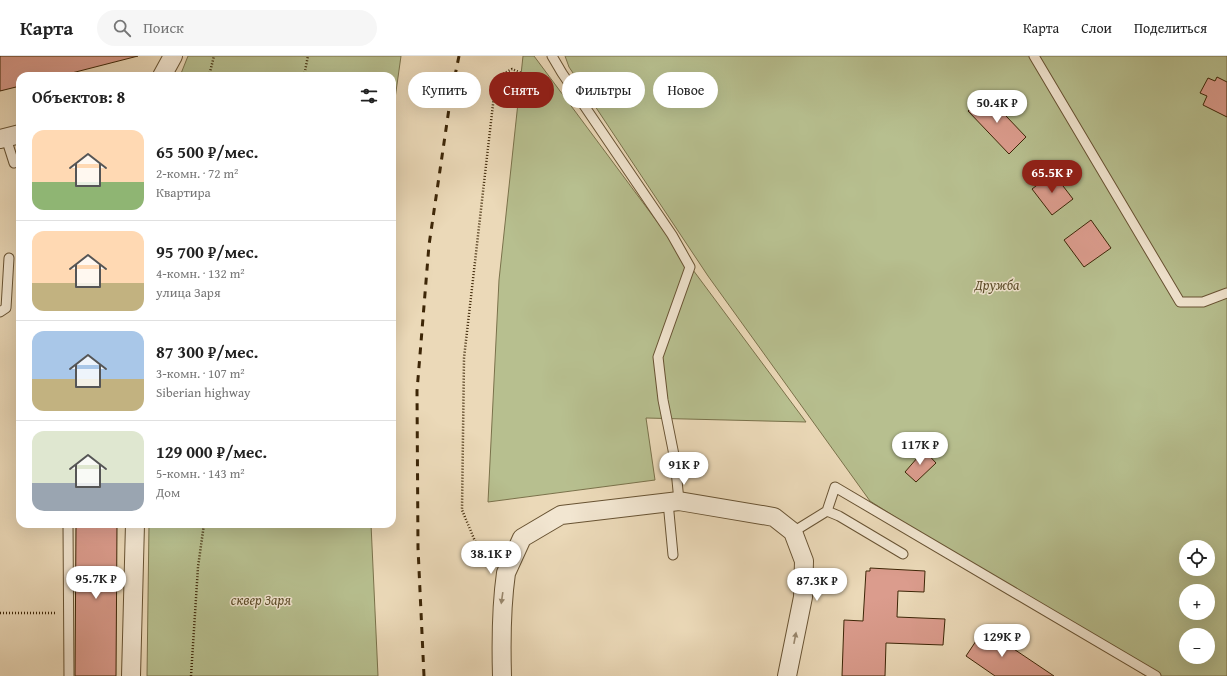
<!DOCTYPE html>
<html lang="ru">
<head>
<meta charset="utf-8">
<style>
  body { margin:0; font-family:"Gentium Book Plus",serif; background:#f6f6f6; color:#222; height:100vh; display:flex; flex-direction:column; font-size:15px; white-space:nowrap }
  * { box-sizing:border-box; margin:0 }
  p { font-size:13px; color:#767676 }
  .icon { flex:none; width:22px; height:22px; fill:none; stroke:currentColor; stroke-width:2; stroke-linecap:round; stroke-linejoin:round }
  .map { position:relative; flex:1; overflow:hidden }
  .sheet { position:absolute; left:16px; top:16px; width:380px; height:456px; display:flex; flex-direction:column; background:#fff; border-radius:12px; box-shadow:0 4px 16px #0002 }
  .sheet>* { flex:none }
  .top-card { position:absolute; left:408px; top:16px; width:380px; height:36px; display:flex; gap:8px }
  .buttons { position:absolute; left:1179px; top:484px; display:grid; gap:8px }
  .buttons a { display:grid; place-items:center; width:36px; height:36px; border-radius:50%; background:#fff; box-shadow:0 4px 16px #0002; font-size:20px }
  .price { position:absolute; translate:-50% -34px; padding:0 9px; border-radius:14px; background:#fff; color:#222; font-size:13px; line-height:26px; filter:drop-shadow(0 1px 2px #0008) }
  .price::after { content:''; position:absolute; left:50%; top:24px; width:12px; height:9px; margin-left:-6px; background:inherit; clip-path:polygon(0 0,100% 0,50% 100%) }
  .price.on { background:#8f2418; color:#fff }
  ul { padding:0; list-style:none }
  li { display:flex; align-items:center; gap:12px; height:100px; padding:0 16px }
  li+li { border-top:1px solid #e0e0e0 }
  li span { display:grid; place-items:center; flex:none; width:112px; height:80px; border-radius:12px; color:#555 }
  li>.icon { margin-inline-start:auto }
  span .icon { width:48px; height:48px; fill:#fffc; stroke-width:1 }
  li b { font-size:17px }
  h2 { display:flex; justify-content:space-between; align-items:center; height:48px; padding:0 16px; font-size:17px }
  .pill { padding:0 14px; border-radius:18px; background:#fff; box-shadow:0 4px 16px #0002; font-size:14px; line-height:36px }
  .pill.on { background:#8f2418; color:#fff }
  header { display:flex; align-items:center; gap:24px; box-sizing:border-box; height:56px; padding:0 20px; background:#fff; border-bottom:1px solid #e0e0e0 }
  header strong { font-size:19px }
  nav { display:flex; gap:22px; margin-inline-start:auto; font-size:14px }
  .search { width:280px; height:36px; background:#f6f6f6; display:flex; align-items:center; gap:10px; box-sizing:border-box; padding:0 14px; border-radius:22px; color:#767676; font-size:15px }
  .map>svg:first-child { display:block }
</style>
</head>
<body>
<header>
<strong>Карта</strong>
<div class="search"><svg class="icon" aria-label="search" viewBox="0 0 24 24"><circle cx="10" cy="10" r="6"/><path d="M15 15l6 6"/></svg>Поиск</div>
<nav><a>Карта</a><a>Слои</a><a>Поделиться</a></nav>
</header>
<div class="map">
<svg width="1227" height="620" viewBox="0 0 1227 620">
  <rect width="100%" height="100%" fill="#ebd9b8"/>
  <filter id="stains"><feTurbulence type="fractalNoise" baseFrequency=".005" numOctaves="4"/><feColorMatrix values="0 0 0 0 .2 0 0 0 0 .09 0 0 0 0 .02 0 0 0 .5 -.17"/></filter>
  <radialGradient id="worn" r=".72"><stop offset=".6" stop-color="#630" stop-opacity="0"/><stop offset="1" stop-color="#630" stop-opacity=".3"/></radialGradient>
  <path fill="#b7bf8f" stroke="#7a724b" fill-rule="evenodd" d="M188,0H401L392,64V20H180Z
    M523,0H534L806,366L646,362L655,424L488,446L499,224Z
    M565,0H1227V620H1146L870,445L708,220L569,11ZM1186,491H1208V513H1186ZM1186,535H1208V557H1186ZM1186,579H1208V601H1186Z
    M149,468H371L378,620H147Z"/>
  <path fill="#db9c8d" stroke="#3d2607" d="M0,0H138L60,20H20V30L0,35Z
    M1217,21L1227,26V61L1203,49L1207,40L1200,37L1208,22L1215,25Z
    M986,39L1026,81L1009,98L968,55Z
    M1053,117L1073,143L1052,159L1032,133Z
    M1091,164L1111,192L1084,211L1064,184Z
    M924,394L936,407L916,426L905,416Z
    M76,468H117L116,620H75Z
    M870,512L925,515L924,536L898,535L897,561L945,563L943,589L886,587L885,620H842L844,564L863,565L866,515H870Z
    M984,573L1054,620H995L966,600Z"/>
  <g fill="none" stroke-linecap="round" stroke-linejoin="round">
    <g stroke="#685333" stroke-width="11">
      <path id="service" d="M552,0L562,17L672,179L690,211L658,301L663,344L675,404L679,445
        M1034,0L1180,246H1203L1227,237
        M6,82L14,107
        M0,256L6,252L9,202
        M668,446L673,499
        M827,455L839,460L903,498
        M68,468L69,620
        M793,476L827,455L835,431L1156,620"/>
    </g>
    <g stroke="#685333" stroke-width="20">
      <path id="minor" d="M162,20L173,0
        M0,83L20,78
        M131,620L135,468
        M502,620C501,585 501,552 506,517L522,482L561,459L679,445L774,461L793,476L804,505L803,541L787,620"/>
    </g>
    <path stroke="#3d2607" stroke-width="2.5" stroke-dasharray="1 2" stroke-linecap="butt" d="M209,20L214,0
      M304,20L308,0
      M489,512L485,509L462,454L464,302L496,22L512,13L552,30
      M0,557H55
      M191,620L198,511L204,468"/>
    <use href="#service" stroke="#f2e6d1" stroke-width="9"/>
    <use href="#minor" stroke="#f2e6d1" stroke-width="18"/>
    <path stroke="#3d2607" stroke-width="3" stroke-dasharray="7 7" stroke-linecap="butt" d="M424,620L418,492L417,335L429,189L451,39L459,0"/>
  </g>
  <defs><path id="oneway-solid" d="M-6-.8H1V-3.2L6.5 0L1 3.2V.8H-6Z"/></defs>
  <g fill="#98866c">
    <use href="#oneway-solid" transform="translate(502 542) rotate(98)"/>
    <use href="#oneway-solid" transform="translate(795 582) rotate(-79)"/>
  </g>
  <g text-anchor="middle" stroke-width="3" stroke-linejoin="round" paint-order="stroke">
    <g font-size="14" font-style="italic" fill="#5c4c29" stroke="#f2e6d1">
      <text x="997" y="234">Дружба</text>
      <text x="261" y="549">сквер Заря</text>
    </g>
  </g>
  <rect width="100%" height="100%" filter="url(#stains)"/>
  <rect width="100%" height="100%" fill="url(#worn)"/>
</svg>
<div class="buttons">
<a><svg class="icon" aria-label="locate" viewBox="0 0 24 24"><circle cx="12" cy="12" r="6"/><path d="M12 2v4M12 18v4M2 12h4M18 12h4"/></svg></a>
<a>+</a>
<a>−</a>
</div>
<b class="price" style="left:997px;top:68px">50.4K ₽</b>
<b class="price on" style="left:1052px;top:138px">65.5K ₽</b>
<b class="price" style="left:920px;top:410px">117K ₽</b>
<b class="price" style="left:684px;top:430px">91K ₽</b>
<b class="price" style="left:491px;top:519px">38.1K ₽</b>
<b class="price" style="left:96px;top:544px">95.7K ₽</b>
<b class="price" style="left:817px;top:546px">87.3K ₽</b>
<b class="price" style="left:1002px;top:602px">129K ₽</b>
<div class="top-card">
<a class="pill">Купить</a>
<a class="pill on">Снять</a>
<a class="pill">Фильтры</a>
<a class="pill">Новое</a>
</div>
<section class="sheet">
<h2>Объектов: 8<svg class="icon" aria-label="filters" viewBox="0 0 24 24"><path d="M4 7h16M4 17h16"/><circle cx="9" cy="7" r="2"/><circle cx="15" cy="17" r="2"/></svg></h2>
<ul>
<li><span style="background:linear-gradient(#ffd9b3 65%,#8fb573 0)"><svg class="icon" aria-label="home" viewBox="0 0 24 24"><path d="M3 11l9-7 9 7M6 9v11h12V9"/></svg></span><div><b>65 500 ₽/мес.</b><p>2-комн. · 72 m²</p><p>Квартира</p></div></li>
<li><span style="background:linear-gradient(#ffd9b3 65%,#c2b280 0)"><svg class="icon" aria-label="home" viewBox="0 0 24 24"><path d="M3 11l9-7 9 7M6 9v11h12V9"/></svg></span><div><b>95 700 ₽/мес.</b><p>4-комн. · 132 m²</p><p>улица Заря</p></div></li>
<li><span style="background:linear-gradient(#a9c7e8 60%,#c2b280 0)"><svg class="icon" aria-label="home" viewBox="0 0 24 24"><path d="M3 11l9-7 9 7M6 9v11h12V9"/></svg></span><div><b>87 300 ₽/мес.</b><p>3-комн. · 107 m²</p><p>Siberian highway</p></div></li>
<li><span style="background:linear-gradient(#dfe7d0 65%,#9aa5b1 0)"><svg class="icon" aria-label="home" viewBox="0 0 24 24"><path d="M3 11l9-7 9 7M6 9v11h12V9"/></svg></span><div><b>129 000 ₽/мес.</b><p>5-комн. · 143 m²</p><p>Дом</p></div></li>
</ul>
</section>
</div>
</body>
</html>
